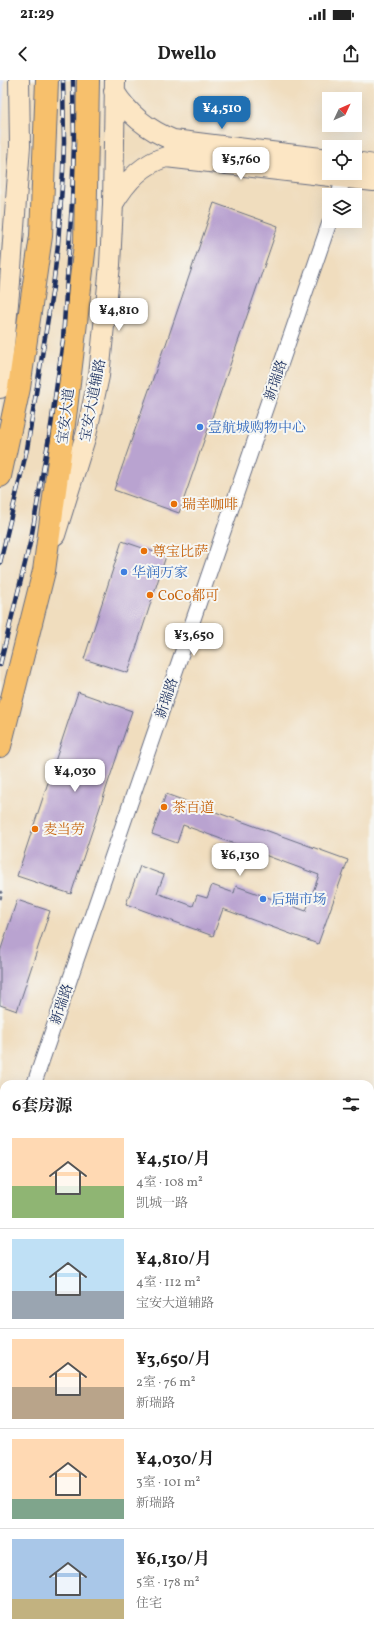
<!DOCTYPE html>
<html lang="zh">
<head>
<meta charset="utf-8">
<style>
  body { margin:0; font-family:Vollkorn,"Noto Serif SC",serif; background:#f6f6f6; color:#222; height:100vh; display:flex; flex-direction:column; font-size:15px; white-space:nowrap }
  * { box-sizing:border-box; margin:0 }
  p { font-size:13px; color:#767676 }
  .icon { flex:none; width:22px; height:22px; fill:none; stroke:currentColor; stroke-width:2; stroke-linecap:round; stroke-linejoin:round }
  .map { position:relative; flex:1; overflow:hidden }
  .details { position:absolute; left:0px; top:1000px; width:374px; height:556px; display:flex; flex-direction:column; background:#fff; border-radius:12px 12px 0 0; box-shadow:0 4px 16px #0002 }
  .details>* { flex:none }
  .needle { width:26px; rotate:46deg }
  .controls { position:absolute; left:322px; top:12px; display:grid; gap:8px }
  .controls a { display:grid; place-items:center; width:40px; height:40px; border-radius:0px; background:#fff; box-shadow:0 4px 16px #0002; font-size:20px }
  .price { position:absolute; translate:-50% -34px; padding:0 9px; border-radius:8px; background:#fff; color:#222; font-size:13px; line-height:26px; filter:drop-shadow(0 1px 2px #0008) }
  .price::after { content:''; position:absolute; left:50%; top:24px; width:12px; height:9px; margin-left:-6px; background:inherit; clip-path:polygon(0 0,100% 0,50% 100%) }
  .price.selected { background:#1f6fb2; color:#fff }
  ul { padding:0; list-style:none }
  li { display:flex; align-items:center; gap:12px; height:100px; padding:0 12px }
  li+li { border-top:1px solid #e0e0e0 }
  li span { display:grid; place-items:center; flex:none; width:112px; height:80px; border-radius:0px; color:#555 }
  li>.icon { margin-inline-start:auto }
  span .icon { width:48px; height:48px; fill:#fffc; stroke-width:1 }
  li b { font-size:17px }
  h2 { display:flex; justify-content:space-between; align-items:center; height:48px; padding:0 12px; font-size:17px }
  .status { display:flex; justify-content:space-between; align-items:center; height:28px; padding:0 20px; background:#fff; direction:ltr }
  .status svg { height:11px; fill:currentColor }
  header { display:flex; justify-content:space-between; align-items:center; height:52px; padding:0 12px; background:#fff; font-size:18px; font-weight:700 }
  .map>svg:first-child { display:block }
</style>
</head>
<body>
<div class="status"><b>21:29</b><svg viewBox="0 0 49 12"><path d="M0 12V9h3v3zM5 12V6h3v6zM10 12V3h3v9zM15 12V0h3v12zM26 1h20v11H26zM47 4h2v5h-2z"/></svg></div>
<header><svg class="icon" aria-label="back" viewBox="0 0 24 24"><path d="M15 5l-7 7 7 7"/></svg>Dwello<svg class="icon" aria-label="share" viewBox="0 0 24 24"><path d="M12 15V3M7 8l5-5 5 5M5 13v7h14v-7"/></svg></header>
<div class="map">
<svg width="374" height="1556" viewBox="0 0 374 1556">
  <rect width="100%" height="100%" fill="#f6f6f2"/>
  <filter id="ink" filterUnits="userSpaceOnUse"><feTurbulence type="fractalNoise" baseFrequency=".025" numOctaves="2"/><feDisplacementMap in="SourceGraphic" scale="8" xChannelSelector="R" yChannelSelector="G"/><feConvolveMatrix kernelMatrix="1 2 1 2 8 2 1 2 1" color-interpolation-filters="sRGB"/></filter>
  <filter id="wash" filterUnits="userSpaceOnUse"><feTurbulence type="fractalNoise" baseFrequency=".012" numOctaves="4" result="noise"/><feDisplacementMap in="SourceGraphic" scale="16" xChannelSelector="R" yChannelSelector="G"/><feGaussianBlur stdDeviation="0.9" result="paint"/><feColorMatrix in="noise" values="0 0 0 0 0 0 0 0 0 0 0 0 0 0 0 0 0 1.4 0 .05"/><feComposite in="paint" operator="in"/></filter>
  <g filter="url(#wash)">
    <rect width="100%" height="100%" fill="#f0ddbe"/>
    <path fill="#d0daf9" d="M0,0H4V10L0,73Z"/>
    <g fill="none" stroke-linecap="round" stroke-linejoin="round">
      <path stroke="#73b6e8" stroke-width="23" d="M301,1556L308,1552"/>
    </g>
    <g id="blocks">
      <path fill="#b9a3d0" d="M214,123L278,146L179,433L114,410L164,267H165Z
        M122,461L166,476L128,593L84,579Z
        M78,612L132,631L71,814L17,796Z
        M166,714L348,780L318,864L223,829L213,856L126,824L140,786L164,795L157,813L193,826L197,815L207,818L212,805L234,813L236,806L306,831L319,795L183,745L177,763L152,754Z
        M17,820L50,831L17,931L0,925V872Z"/>
    </g>
  </g>
  <g filter="url(#ink)">
    <use href="#blocks" fill-opacity="0" stroke="#666c80" stroke-width="1"/>
    <g fill="none" stroke-linecap="round" stroke-linejoin="round">
      <g stroke="#666c80" stroke-width="16">
        <path id="street" d="M338,115L346,93
          M34,1004L330,141
          M0,1102L4,1091
          M370,1201L374,1202"/>
      </g>
      <g stroke="#666c80" stroke-width="22">
        <path id="secondary" d="M114,11C128,34 148,50 173,60L329,79
          M355,82L374,85
          M113,124C125,103 141,84 166,77L374,101
          M0,308L10,202L20,66L19,0
          M55,455L86,355L99,296L110,185L113,124L115,0
          M0,1305L4,1307
          M0,1321L4,1323
          M370,1516L374,1518
          M370,1532L374,1534"/>
      </g>
      <g stroke="#666c80" stroke-width="24">
        <path id="primary" d="M0,396L19,308L41,156L47,0
          M0,666L44,491L66,329L85,164L88,0"/>
      </g>
      <path stroke="#666c80" stroke-width="2.5" stroke-dasharray="3 3" stroke-linecap="butt" d="M0,811L2,814L0,820"/>
      <use href="#street" stroke="#fff" stroke-width="14"/>
      <use href="#secondary" stroke="#fce6c4" stroke-width="20"/>
      <use href="#primary" stroke="#f7c06c" stroke-width="22"/>
      <g stroke="#1b2f5e" stroke-width="4.5">
        <path id="rail" d="M0,483L27,369L53,207L58,164L63,91L64,62L63,0
          M0,585L31,459L51,346L63,260L72,122L74,63L73,0"/>
      </g>
      <use href="#rail" stroke="#f6f6f2" stroke-width="3" stroke-dasharray="9" stroke-linecap="butt"/>
    </g>
  </g>
  <g fill="#3f7fe0" stroke="#f6f6f2" stroke-width="1.5">
    <circle cx="200" cy="347" r="4"/>
    <circle cx="124" cy="492" r="4"/>
    <circle cx="263" cy="819" r="4"/>
  </g>
  <g fill="#e8710a" stroke="#f6f6f2" stroke-width="1.5">
    <circle cx="174" cy="424" r="4"/>
    <circle cx="144" cy="471" r="4"/>
    <circle cx="150" cy="515" r="4"/>
    <circle cx="164" cy="727" r="4"/>
    <circle cx="35" cy="749" r="4"/>
  </g>
  <g text-anchor="middle" stroke-width="4" stroke-linejoin="round" paint-order="stroke">
    <g font-size="14" fill="#1b2f5e" stroke="#f6f6f2">
      <text transform="translate(275 300) rotate(-71)" y="5">新瑞路</text>
      <text transform="translate(92 320) rotate(-79)" y="5">宝安大道辅路</text>
      <text transform="translate(65 336) rotate(-83)" y="5">宝安大道</text>
      <text transform="translate(166 618) rotate(-71)" y="5">新瑞路</text>
      <text transform="translate(61 924) rotate(-71)" y="5">新瑞路</text>
    </g>
    <g font-size="14" fill="#366cbe" stroke="#f6f6f2" text-anchor="start">
      <text x="208" y="352">壹航城购物中心</text>
      <text x="132" y="497">华润万家</text>
      <text x="271" y="824">后瑞市场</text>
    </g>
    <g font-size="14" fill="#c56008" stroke="#f6f6f2" text-anchor="start">
      <text x="182" y="429">瑞幸咖啡</text>
      <text x="152" y="476">尊宝比萨</text>
      <text x="158" y="520">CoCo都可</text>
      <text x="172" y="732">茶百道</text>
      <text x="43" y="754">麦当劳</text>
    </g>
  </g>
</svg>
<div class="controls">
<a><svg class="needle" viewBox="-14 -14 28 28"><path d="M0-13l5 13h-10z" fill="#e53935"/><path d="M0 13l5-13h-10z" fill="#767676"/></svg></a>
<a><svg class="icon" aria-label="locate" viewBox="0 0 24 24"><circle cx="12" cy="12" r="6"/><path d="M12 2v4M12 18v4M2 12h4M18 12h4"/></svg></a>
<a><svg class="icon" aria-label="layers" viewBox="0 0 24 24"><path d="M12 4l9 5-9 5-9-5zM3 14l9 5 9-5"/></svg></a>
</div>
<b class="price selected" style="left:222px;top:50px">¥4,510</b>
<b class="price" style="left:241px;top:101px">¥5,760</b>
<b class="price" style="left:119px;top:252px">¥4,810</b>
<b class="price" style="left:194px;top:577px">¥3,650</b>
<b class="price" style="left:75px;top:713px">¥4,030</b>
<b class="price" style="left:240px;top:797px">¥6,130</b>
<section class="details">
<h2>6套房源<svg class="icon" aria-label="filters" viewBox="0 0 24 24"><path d="M4 7h16M4 17h16"/><circle cx="9" cy="7" r="2"/><circle cx="15" cy="17" r="2"/></svg></h2>
<ul>
<li><span style="background:linear-gradient(#ffd9b3 60%,#8fb573 0)"><svg class="icon" aria-label="home" viewBox="0 0 24 24"><path d="M3 11l9-7 9 7M6 9v11h12V9"/></svg></span><div><b>¥4,510/月</b><p>4室 · 108 m²</p><p>凯城一路</p></div></li>
<li><span style="background:linear-gradient(#bfe0f5 65%,#9aa5b1 0)"><svg class="icon" aria-label="home" viewBox="0 0 24 24"><path d="M3 11l9-7 9 7M6 9v11h12V9"/></svg></span><div><b>¥4,810/月</b><p>4室 · 112 m²</p><p>宝安大道辅路</p></div></li>
<li><span style="background:linear-gradient(#ffd9b3 60%,#b9a48a 0)"><svg class="icon" aria-label="home" viewBox="0 0 24 24"><path d="M3 11l9-7 9 7M6 9v11h12V9"/></svg></span><div><b>¥3,650/月</b><p>2室 · 76 m²</p><p>新瑞路</p></div></li>
<li><span style="background:linear-gradient(#ffd9b3 75%,#7fa58c 0)"><svg class="icon" aria-label="home" viewBox="0 0 24 24"><path d="M3 11l9-7 9 7M6 9v11h12V9"/></svg></span><div><b>¥4,030/月</b><p>3室 · 101 m²</p><p>新瑞路</p></div></li>
<li><span style="background:linear-gradient(#a9c7e8 75%,#c2b280 0)"><svg class="icon" aria-label="home" viewBox="0 0 24 24"><path d="M3 11l9-7 9 7M6 9v11h12V9"/></svg></span><div><b>¥6,130/月</b><p>5室 · 178 m²</p><p>住宅</p></div></li>
</ul>
</section>
</div>
</body>
</html>
